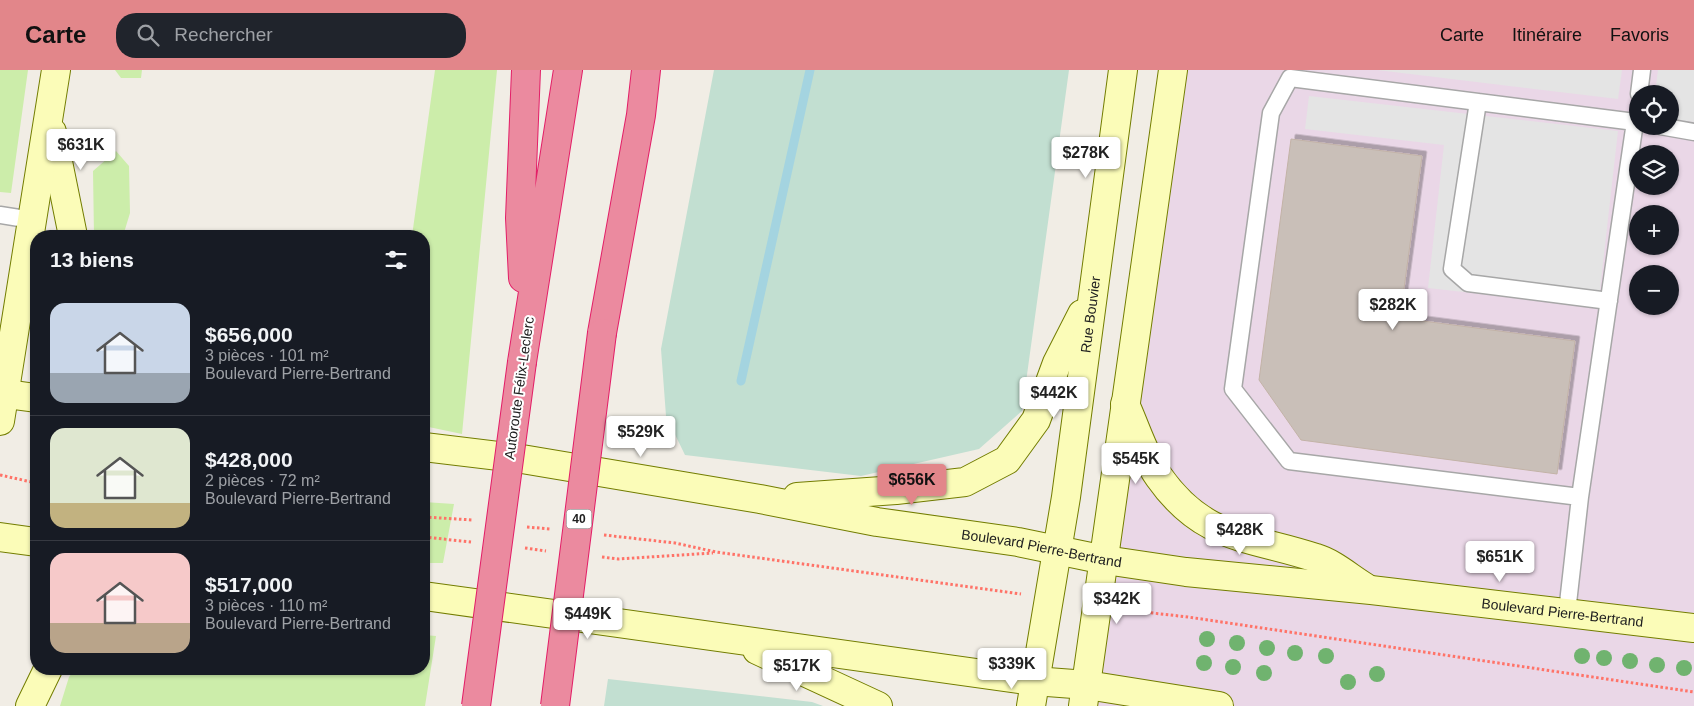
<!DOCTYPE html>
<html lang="fr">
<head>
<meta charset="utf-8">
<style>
  body { margin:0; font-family:Arial,sans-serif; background:#20242c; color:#f1f3f6; height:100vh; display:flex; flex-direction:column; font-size:19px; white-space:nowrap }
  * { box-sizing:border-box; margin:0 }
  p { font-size:16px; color:#9ea1a6 }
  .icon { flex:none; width:28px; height:28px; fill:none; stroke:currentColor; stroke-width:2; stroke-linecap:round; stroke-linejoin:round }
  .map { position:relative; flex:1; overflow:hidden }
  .panel { position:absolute; left:30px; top:160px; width:400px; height:445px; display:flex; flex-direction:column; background:#171b24; border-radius:20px; box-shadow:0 1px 4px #0004 }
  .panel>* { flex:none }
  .buttons { position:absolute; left:1629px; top:15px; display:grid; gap:10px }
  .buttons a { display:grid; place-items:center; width:50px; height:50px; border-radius:50%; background:#171b24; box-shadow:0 1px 4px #0004; font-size:25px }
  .price { position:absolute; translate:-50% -42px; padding:0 11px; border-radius:5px; background:#fff; color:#222; font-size:16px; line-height:32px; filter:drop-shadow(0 1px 2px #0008) }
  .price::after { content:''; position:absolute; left:50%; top:30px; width:15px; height:11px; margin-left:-8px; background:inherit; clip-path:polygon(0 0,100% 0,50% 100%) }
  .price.on { background:#e2868a; color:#111 }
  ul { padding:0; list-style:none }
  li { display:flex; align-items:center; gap:15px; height:125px; padding:0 20px }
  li+li { border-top:1px solid #363941 }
  li span { display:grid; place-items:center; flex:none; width:140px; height:100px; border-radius:15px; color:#555 }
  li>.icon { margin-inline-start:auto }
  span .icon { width:60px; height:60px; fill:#fffc; stroke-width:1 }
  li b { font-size:21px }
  h2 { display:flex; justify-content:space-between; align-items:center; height:60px; padding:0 20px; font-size:21px }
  header { display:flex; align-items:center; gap:30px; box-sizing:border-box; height:70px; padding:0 25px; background:#e2868a; color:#111 }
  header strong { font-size:24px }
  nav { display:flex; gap:28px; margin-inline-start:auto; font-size:18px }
  .search { width:350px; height:45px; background:#20242c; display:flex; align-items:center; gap:12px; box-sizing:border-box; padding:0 18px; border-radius:20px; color:#9ea1a6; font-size:19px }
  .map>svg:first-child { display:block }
</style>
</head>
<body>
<header>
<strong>Carte</strong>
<div class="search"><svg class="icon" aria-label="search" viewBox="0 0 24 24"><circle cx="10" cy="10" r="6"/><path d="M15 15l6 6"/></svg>Rechercher</div>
<nav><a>Carte</a><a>Itinéraire</a><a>Favoris</a></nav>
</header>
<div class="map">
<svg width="1694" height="636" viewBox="0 0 1694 636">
  <defs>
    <filter id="shadow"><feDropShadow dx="4.5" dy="-4.5" stdDeviation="0" flood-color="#0004"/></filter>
  </defs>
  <rect width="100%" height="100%" fill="#f1ede5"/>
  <path fill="#ead7e7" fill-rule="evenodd" d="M1176,0H1694V636H1082ZM1638,24H1670V56H1638ZM1638,84H1670V116H1638ZM1638,144H1670V176H1638ZM1638,204H1670V236H1638Z"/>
  <path fill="#ccedaa" d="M0,0H28L11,123L0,122Z
    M115,0H142L141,8H121Z
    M435,0H497L462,364L424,356V166H412Z
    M116,81L129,96L130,143L123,166H94L93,101Z
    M424,432L454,434L443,493H424Z
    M424,565L436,566L425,636H60L69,607L75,599H424Z"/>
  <path fill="#c2dfd1" d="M714,0H1069L1022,341L979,379L861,406L685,385L666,346L661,279Z
    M608,609L812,632L823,636H604Z"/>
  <path fill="#e4e4e4" d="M1377,0H1622L1618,29Z
    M1658,0H1694V52L1670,49V24H1655Z
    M1309,26L1618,61L1598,237L1428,218L1444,75L1305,59Z"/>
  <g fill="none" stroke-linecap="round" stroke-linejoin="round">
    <path stroke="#a4d4e0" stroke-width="9" d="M741,311L810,0"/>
  </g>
  <path fill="#c9bfb8" stroke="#c3b3a7" filter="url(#shadow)" d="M1291,69L1422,86L1400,248L1575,271L1557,404L1301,370L1259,310Z"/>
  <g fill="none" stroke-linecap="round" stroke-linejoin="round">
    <g stroke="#a7a7a7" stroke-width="19">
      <path id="lane" d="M1639,24L1642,0
        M1478,32L1452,199L1468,213L1609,231
        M1660,56L1694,62
        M0,145L32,150
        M1567,542L1580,427L1289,391L1233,319L1271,43L1290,8L1635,52L1580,427"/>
    </g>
    <g stroke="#737d00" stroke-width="30">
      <g id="secondary">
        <path d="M52,62L73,166"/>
        <path d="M0,323L36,328"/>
        <path d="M1125,334C1136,358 1144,386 1159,407C1204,471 1250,466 1316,488C1333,493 1350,508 1365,517"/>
        <path d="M0,351L56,0"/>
        <path id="s1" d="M424,377L516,388L760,429L877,452L1018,472L1105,490L1186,502L1371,520L1694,558"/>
        <path d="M797,427L896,420L965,412L1007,390L1036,350L1057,293L1082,244"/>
        <path d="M0,467L36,472"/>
        <path d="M424,526L1034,611L1087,615L1219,636"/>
        <path d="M757,580L878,636"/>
        <path d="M30,636L48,599"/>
        <path id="s2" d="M1031,636L1066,427L1123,0"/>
        <path d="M1083,636L1173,0"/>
      </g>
    </g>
    <g stroke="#e31e67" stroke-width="30">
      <path id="highway" d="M523,208L520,148L526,0
        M602,263L641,45L646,0
        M522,292L568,0"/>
    </g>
    <path stroke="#ff7368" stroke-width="3" stroke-dasharray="2.5 2.5" stroke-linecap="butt" d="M0,405L36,413
      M424,447L473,450
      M527,457L550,459
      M604,465L675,473L716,482L1021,524
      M424,467L471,472
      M525,478L546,481
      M602,487L618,489L713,483
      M1126,540L1188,547L1694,622"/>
    <use href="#lane" stroke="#fff" stroke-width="16"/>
    <use href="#secondary" stroke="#fbfcb8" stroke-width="28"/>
    <use href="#highway" stroke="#eb8a9f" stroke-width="28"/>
    <g stroke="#e31e67" stroke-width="30" stroke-linecap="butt">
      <path id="highway-bridge" d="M476,636L522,292
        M555,636L602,263"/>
    </g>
    <use href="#highway-bridge" stroke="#eb8a9f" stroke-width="28"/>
  </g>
  <g fill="#70b36f">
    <circle cx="1207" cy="569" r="8"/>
    <circle cx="1237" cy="573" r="8"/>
    <circle cx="1267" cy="578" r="8"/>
    <circle cx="1295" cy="583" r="8"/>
    <circle cx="1326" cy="586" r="8"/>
    <circle cx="1582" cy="586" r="8"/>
    <circle cx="1604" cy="588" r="8"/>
    <circle cx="1630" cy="591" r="8"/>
    <circle cx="1204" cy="593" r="8"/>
    <circle cx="1657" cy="595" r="8"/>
    <circle cx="1233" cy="597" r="8"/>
    <circle cx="1684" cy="598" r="8"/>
    <circle cx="1264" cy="603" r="8"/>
    <circle cx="1377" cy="604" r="8"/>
    <circle cx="1348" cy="612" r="8"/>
  </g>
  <g text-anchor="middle" stroke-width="4" stroke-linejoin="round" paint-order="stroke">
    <rect fill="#fff" stroke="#636363" stroke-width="1" x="566.5" y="439.5" width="25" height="19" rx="4"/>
    <g font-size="12" font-weight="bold" fill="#202020">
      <text x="579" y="453">40</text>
    </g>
    <g font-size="14" fill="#202020" stroke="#fff">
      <text dy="5" stroke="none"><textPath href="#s2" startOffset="396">Rue Bouvier</textPath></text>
      <text transform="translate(519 318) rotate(-82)" y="5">Autoroute Félix-Leclerc</text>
      <text dy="5" stroke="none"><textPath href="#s1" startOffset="626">Boulevard Pierre-Bertrand</textPath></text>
      <text dy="5" stroke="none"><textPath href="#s1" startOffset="1151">Boulevard Pierre-Bertrand</textPath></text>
    </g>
  </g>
</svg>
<div class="buttons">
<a><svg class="icon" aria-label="locate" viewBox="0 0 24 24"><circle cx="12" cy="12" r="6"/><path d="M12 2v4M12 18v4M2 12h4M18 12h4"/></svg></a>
<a><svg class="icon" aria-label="layers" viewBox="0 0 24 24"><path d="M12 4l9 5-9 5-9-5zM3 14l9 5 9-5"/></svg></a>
<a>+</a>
<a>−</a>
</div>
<b class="price" style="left:81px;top:101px">$631K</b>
<b class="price" style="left:1086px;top:109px">$278K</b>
<b class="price" style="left:1393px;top:261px">$282K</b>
<b class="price" style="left:1054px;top:349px">$442K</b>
<b class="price" style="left:641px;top:388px">$529K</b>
<b class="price" style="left:1136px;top:415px">$545K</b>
<b class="price on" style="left:912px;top:436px">$656K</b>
<b class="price" style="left:1240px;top:486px">$428K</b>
<b class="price" style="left:1500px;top:513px">$651K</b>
<b class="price" style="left:1117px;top:555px">$342K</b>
<b class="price" style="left:588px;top:570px">$449K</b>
<b class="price" style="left:1012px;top:620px">$339K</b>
<b class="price" style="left:797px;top:622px">$517K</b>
<section class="panel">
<h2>13 biens<svg class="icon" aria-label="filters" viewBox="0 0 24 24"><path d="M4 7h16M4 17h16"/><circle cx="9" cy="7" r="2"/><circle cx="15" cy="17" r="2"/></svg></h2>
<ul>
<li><span style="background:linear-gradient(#c9d6e8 70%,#9aa5b1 0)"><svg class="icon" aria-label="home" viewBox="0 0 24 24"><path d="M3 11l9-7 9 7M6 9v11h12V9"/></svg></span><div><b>$656,000</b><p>3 pièces · 101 m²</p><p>Boulevard Pierre-Bertrand</p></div></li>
<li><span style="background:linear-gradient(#dfe7d0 75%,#c2b280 0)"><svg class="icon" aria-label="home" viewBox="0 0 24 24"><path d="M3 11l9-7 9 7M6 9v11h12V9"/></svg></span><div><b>$428,000</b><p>2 pièces · 72 m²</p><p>Boulevard Pierre-Bertrand</p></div></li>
<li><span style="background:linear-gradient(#f6c9c9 70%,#b9a48a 0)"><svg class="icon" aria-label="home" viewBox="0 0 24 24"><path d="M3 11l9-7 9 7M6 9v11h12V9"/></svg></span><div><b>$517,000</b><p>3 pièces · 110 m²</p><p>Boulevard Pierre-Bertrand</p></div></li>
</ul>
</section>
</div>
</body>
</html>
